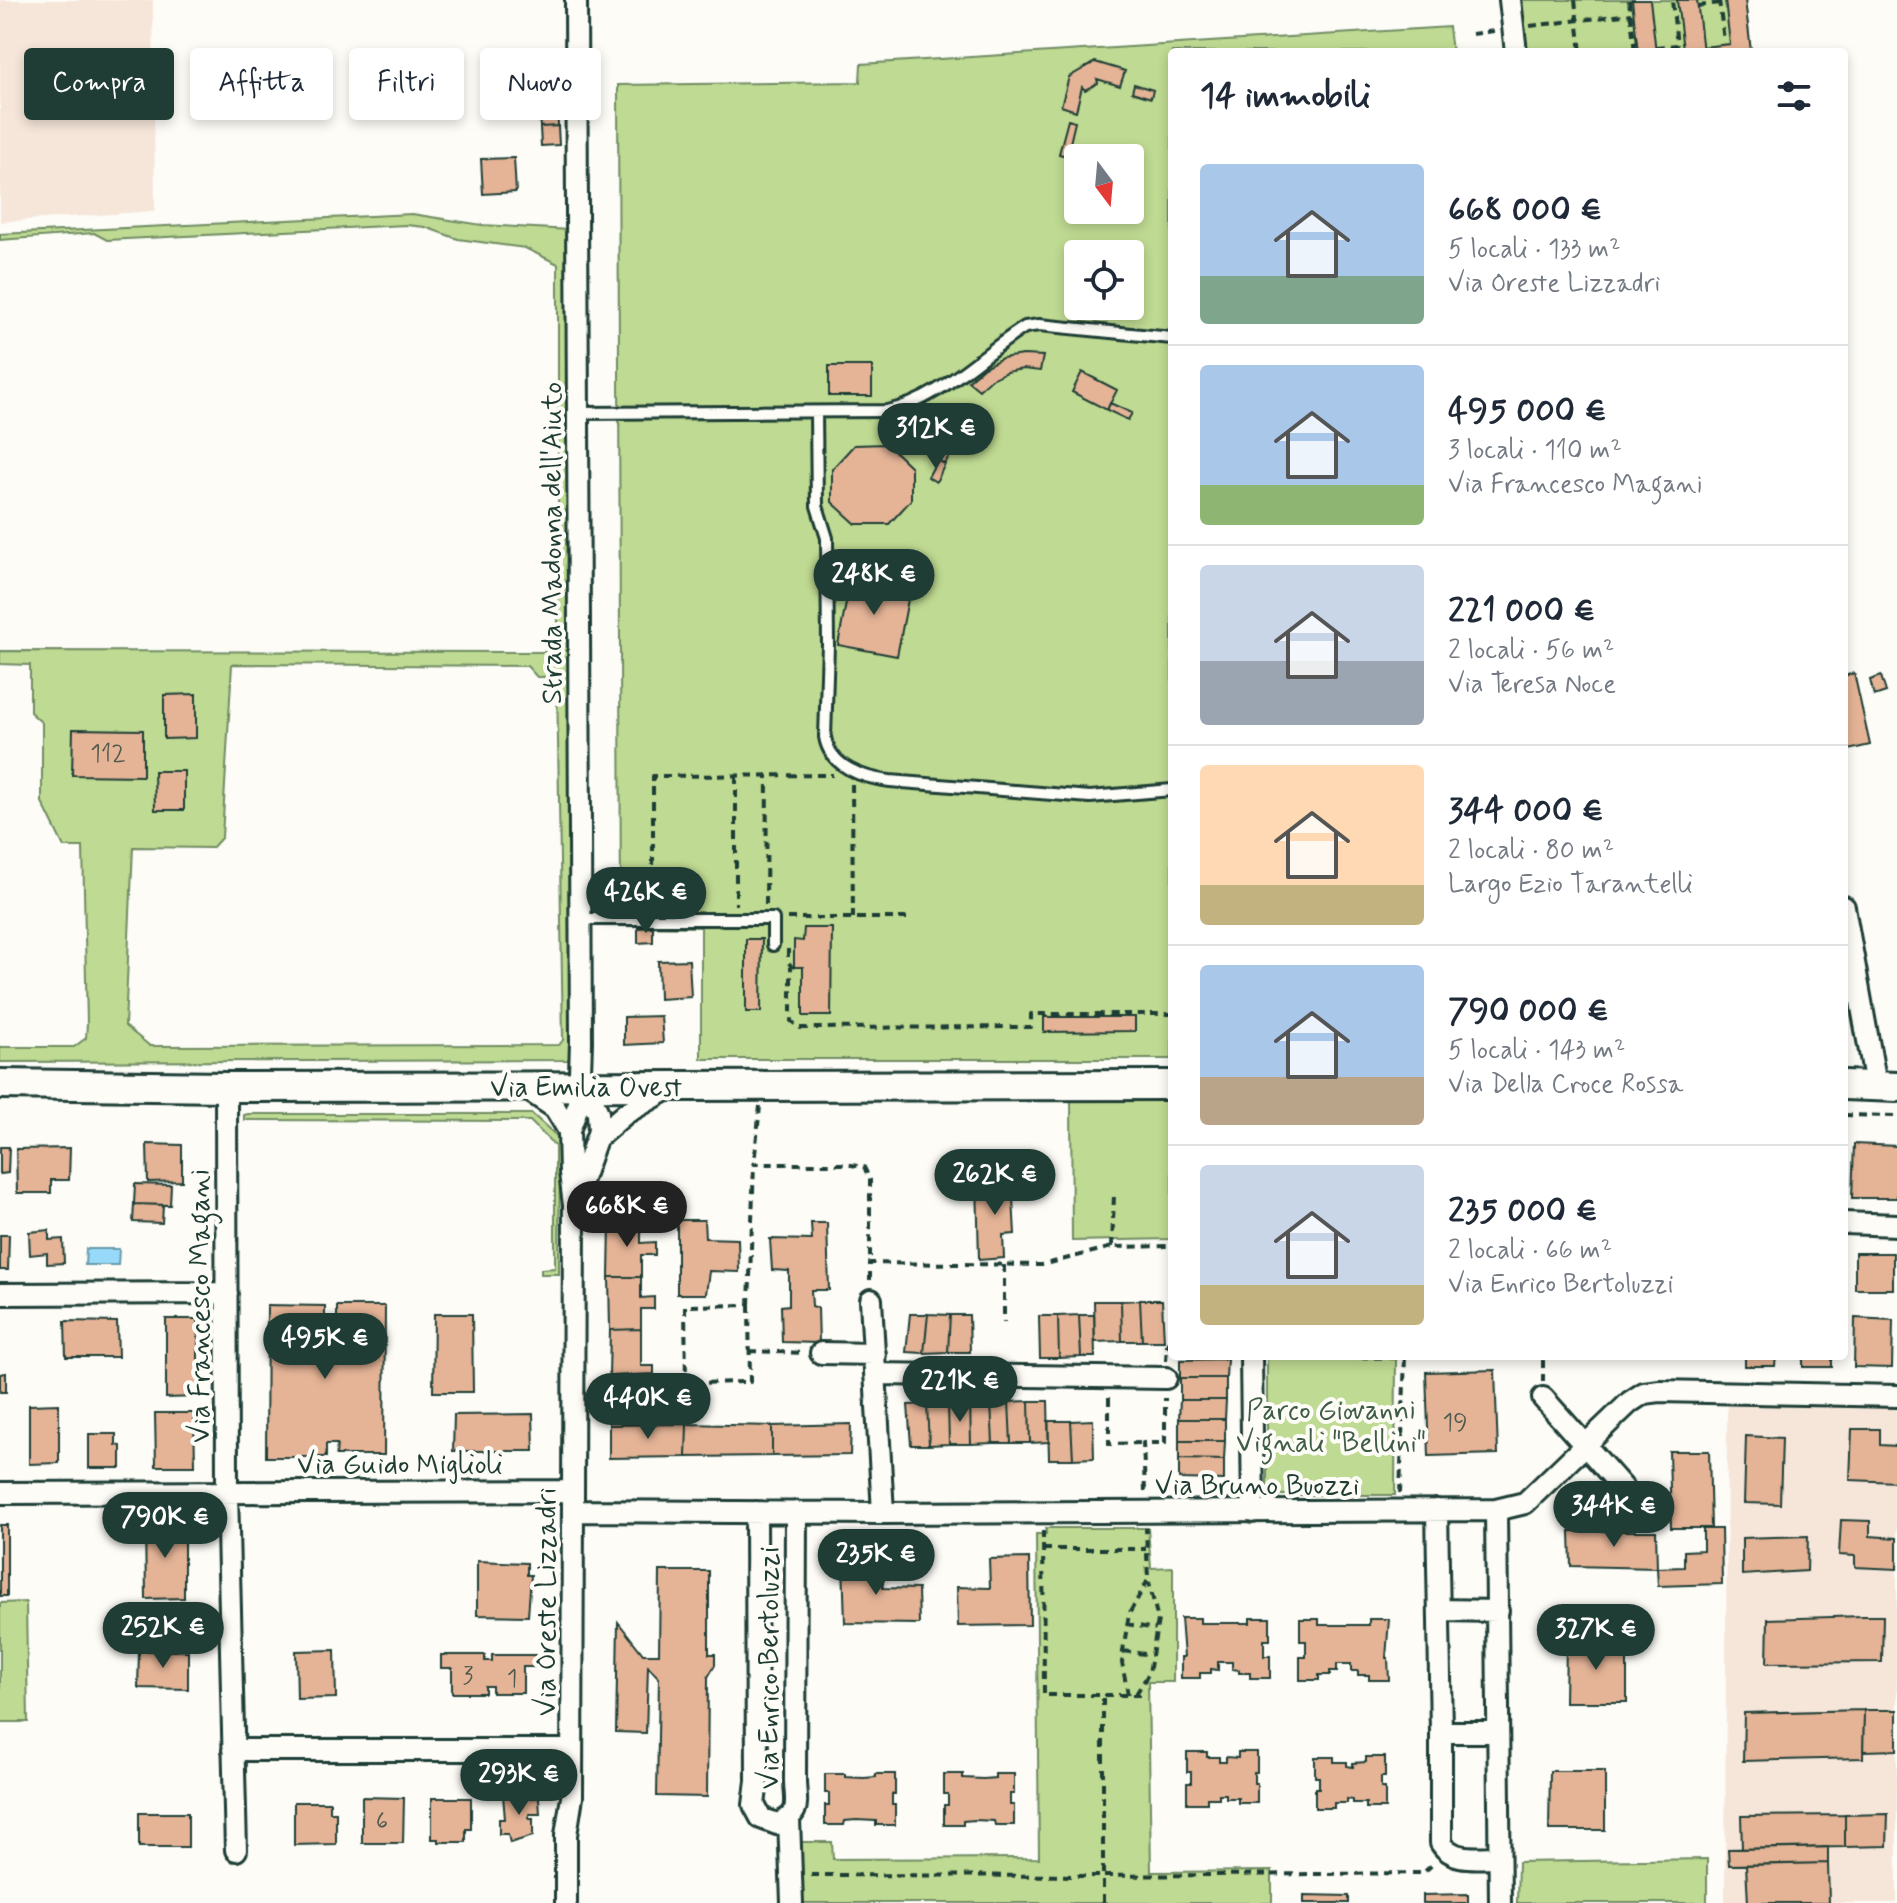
<!DOCTYPE html>
<html lang="it">
<head>
<meta charset="utf-8">
<style>
  body { margin:0; font-family:Mynerve,sans-serif; background:#f6f6f7; color:#1f2937; height:100vh; display:flex; flex-direction:column; font-size:30px; white-space:nowrap }
  * { box-sizing:border-box; margin:0 }
  p { font-size:26px; color:#747a83 }
  .icon { flex:none; width:44px; height:44px; fill:none; stroke:currentColor; stroke-width:2; stroke-linecap:round; stroke-linejoin:round }
  .map { position:relative; flex:1; overflow:hidden }
  .side { position:absolute; left:1168px; top:48px; width:680px; height:1312px; display:flex; flex-direction:column; background:#fff; border-radius:8px; box-shadow:0 4px 12px #0003 }
  .side>* { flex:none }
  .top-card { position:absolute; left:24px; top:48px; width:760px; height:72px; display:flex; gap:16px }
  .needle { width:52px; rotate:164deg }
  .controls { position:absolute; left:1064px; top:144px; display:grid; gap:16px }
  .controls a { display:grid; place-items:center; width:80px; height:80px; border-radius:8px; background:#fff; box-shadow:0 4px 12px #0003; font-size:40px }
  .price { position:absolute; translate:-50% -68px; padding:0 18px; border-radius:28px; background:#1f3d34; color:#fff; font-size:26px; line-height:52px; filter:drop-shadow(0 2px 4px #0008) }
  .price::after { content:''; position:absolute; left:50%; top:48px; width:24px; height:18px; margin-left:-12px; background:inherit; clip-path:polygon(0 0,100% 0,50% 100%) }
  .price.active { background:#222; color:#fff }
  ul { padding:0; list-style:none }
  li { display:flex; align-items:center; gap:24px; height:200px; padding:0 32px }
  li+li { border-top:2px solid #e0e1e3 }
  li span { display:grid; place-items:center; flex:none; width:224px; height:160px; border-radius:8px; color:#555 }
  li>.icon { margin-inline-start:auto }
  span .icon { width:96px; height:96px; fill:#fffc; stroke-width:1 }
  li b { font-size:34px }
  h2 { display:flex; justify-content:space-between; align-items:center; height:96px; padding:0 32px; font-size:34px }
  .tag { padding:0 28px; border-radius:8px; background:#fff; box-shadow:0 4px 12px #0003; font-size:28px; line-height:72px }
  .tag.active { background:#1f3d34; color:#fff }
  .map>svg:first-child { display:block }
</style>
</head>
<body>
<div class="map">
<svg width="1897" height="1903" viewBox="0 0 1897 1903">
  <rect width="100%" height="100%" fill="#fdfcf7"/>
  <filter id="ink" filterUnits="userSpaceOnUse"><feTurbulence type="fractalNoise" baseFrequency=".0125" numOctaves="2"/><feDisplacementMap in="SourceGraphic" scale="16" xChannelSelector="R" yChannelSelector="G"/><feConvolveMatrix kernelMatrix="1 2 1 2 8 2 1 2 1" color-interpolation-filters="sRGB"/></filter>
  <g filter="url(#ink)">
    <path fill="#f6e6da" d="M0,0H153L155,211L0,222Z
      M1727,1404L1897,1407V1903H1725Z"/>
    <path fill="#bfda92" stroke="#6f8c63" stroke-width="2" fill-rule="evenodd" d="M1521,0H1745L1751,52H1527Z
      M1449,27L1452,52H1172V1059H701V927L621,926L618,85L860,82L861,64ZM1078,158H1130V210H1078ZM1078,254H1130V306H1078Z
      M412,214L482,225L570,230L571,1060L0,1062V1047H74L86,1038L87,1024L83,847H64L42,802V723L30,712V665L0,664V651L549,652L558,638V264L525,248L458,239L425,227L406,225L107,240L94,233L0,240V234ZM232,664L527,666L537,677H552L557,681L563,1040L559,1045L150,1046L125,1026L133,847L212,848L222,837Z
      M1172,1096V1239L1072,1241L1071,1097Z
      M248,1114H532L560,1139L559,1274H541V1269L555,1268V1146L530,1121L244,1120V1115Z
      M1267,1356H1396L1395,1495H1267Z
      M1046,1528H1148L1151,1568L1173,1567V1682H1148L1151,1872L1272,1871V1903H799L796,1842H832L833,1859L1039,1858L1036,1534H1046Z
      M26,1602L28,1722H0V1603Z
      M1707,1859V1903H1517L1518,1862Z"/>
    <path fill="#98d9fa" stroke="#689bab" stroke-width="2" d="M86,1249H119L118,1265H85Z"/>
    <path fill="#e5b497" stroke="#1f3d34" stroke-width="2" d="M1632,0H1650L1656,52H1638Z
      M1677,0H1697L1703,52H1662L1683,50Z
      M1725,0H1745L1751,52H1703V47L1730,44Z
      M1095,62L1125,71L1120,86L1097,79L1098,83L1085,90L1082,87L1076,111L1061,106L1069,77Z
      M1134,84L1153,90L1151,98L1132,92Z
      M557,93L558,126L540,127L538,94Z
      M1068,120L1075,122L1067,156L1059,154Z
      M558,126L559,145L541,146L540,127Z
      M514,158L516,192L483,194L481,159Z
      M1023,355L1043,356L1040,371L1023,369L1006,372L991,379L979,390L968,381L984,367L1002,358Z
      M829,366H872V396H829Z
      M1082,372L1117,390L1107,410L1072,392Z
      M1110,403L1132,413L1128,420L1107,410Z
      M948,427L960,434L945,464L932,458Z
      M887,444L911,467V500L889,524H856L832,502V469L854,445Z
      M937,460L945,464L936,482L928,477Z
      M851,577L910,589L897,656L838,645Z
      M1854,673L1870,745L1844,751V676Z
      M1881,676L1886,692L1874,696L1870,680Z
      M196,694V738L164,739V695Z
      M73,729L143,730V776L72,775Z
      M154,771H184V810H155Z
      M653,927V942L638,943V928Z
      M804,928H832L831,1016H803V967H794V940L803,941Z
      M746,939H762L761,1012H746Z
      M689,960L691,997L659,999L658,961Z
      M661,1016L663,1043L624,1045V1017Z
      M1044,1017H1135V1031L1044,1032Z
      M147,1144L182,1145V1181L148,1182Z
      M1854,1144L1897,1146V1198H1852Z
      M0,1147H9L8,1173L0,1174Z
      M70,1148L69,1180H51V1193H17L16,1149Z
      M1012,1180L1015,1234L1003,1235L1004,1258L979,1260L977,1181Z
      M135,1184L171,1185L170,1205L134,1204Z
      M134,1204L163,1205L162,1223L133,1222Z
      M677,1220H704L705,1238L738,1239L739,1272L709,1271L706,1294H677Z
      M641,1221V1243L655,1242V1255H641V1277H609L610,1222Z
      M811,1223H827L829,1290H811L812,1306L818,1308L819,1343L782,1342L781,1306L789,1305V1271L772,1270L770,1239L812,1240Z
      M49,1230V1240L63,1239L64,1263L47,1264V1253L30,1255L29,1232Z
      M0,1235H9L8,1270H0Z
      M1855,1253H1893V1289H1855Z
      M609,1277H641V1298L654,1297V1309H641V1329L610,1330Z
      M1140,1300L1142,1341H1122L1121,1301Z
      M1140,1300H1162L1164,1341H1142Z
      M1094,1301H1121L1122,1341L1095,1342Z
      M267,1305L325,1306V1321H337V1306H385L384,1455H336L337,1444H326V1457H266Z
      M434,1314H472L473,1392H433Z
      M910,1314H928L924,1353L906,1352Z
      M928,1314L950,1315L948,1352L924,1353Z
      M950,1315H969L970,1352H948Z
      M1079,1315L1081,1357L1059,1358L1058,1316Z
      M1079,1315H1094L1095,1357H1081Z
      M1039,1316H1058L1059,1358H1040Z
      M1855,1318L1893,1320L1892,1368L1854,1367Z
      M166,1319H198V1397L166,1398Z
      M65,1321L117,1322L118,1357H66Z
      M641,1329V1366H654V1374L609,1376L610,1330Z
      M1745,1356H1776L1775,1366H1745Z
      M1803,1356H1832V1367H1803Z
      M1227,1359L1226,1378H1180V1360Z
      M1495,1370L1498,1454L1429,1456L1426,1372Z
      M6,1373V1392H0V1374Z
      M654,1374V1381H640L641,1424L609,1425V1376Z
      M1180,1378H1226V1400H1180Z
      M1180,1400H1226L1225,1419H1179Z
      M1029,1401L1030,1443H1011L1009,1402Z
      M1029,1401H1048L1049,1442L1030,1443Z
      M1009,1402L1011,1443H993L991,1403Z
      M948,1403L949,1444L929,1445L927,1404Z
      M948,1403H970L971,1444H949Z
      M970,1403H991L993,1443L971,1444Z
      M59,1404V1463L29,1464V1405Z
      M927,1404L929,1445H911L908,1405Z
      M155,1413H194L195,1466H156Z
      M533,1414L534,1451H453L454,1415Z
      M1179,1419H1225V1441H1179Z
      M1093,1420L1094,1458L1073,1459L1071,1421Z
      M1048,1421H1071L1073,1459H1049Z
      M687,1424L772,1426V1456L686,1457Z
      M687,1424L686,1457L609,1458V1425Z
      M851,1424L850,1455L772,1456V1426Z
      M1852,1429H1880V1445L1897,1446V1482L1850,1480Z
      M89,1434H116V1445L121,1446V1468H89Z
      M1746,1436L1782,1438L1780,1504L1744,1503Z
      M1179,1441H1225L1224,1460L1179,1459Z
      M1669,1451H1709L1711,1528H1671Z
      M1179,1459L1224,1460V1480L1179,1479Z
      M1841,1520L1870,1521V1536L1897,1538V1569L1855,1567V1556L1839,1555Z
      M145,1521H184V1598L146,1599Z
      M0,1525H7V1596H0Z
      M1703,1529H1721L1722,1584L1658,1586L1657,1568L1684,1567V1551L1703,1550Z
      M1570,1531H1656L1657,1568L1571,1566Z
      M1808,1536L1807,1571L1742,1575V1538Z
      M1029,1558L1030,1625L958,1626L957,1587L990,1588L989,1559Z
      M477,1561L527,1563V1575H531L528,1616L477,1615Z
      M843,1562H883V1588L918,1589L919,1624L845,1623Z
      M660,1571H709V1654H715V1665L708,1677L707,1797L657,1796L659,1678L648,1666L646,1733L616,1732L618,1622L643,1654H659Z
      M1863,1616H1883L1882,1662L1767,1663L1768,1619Z
      M1181,1618H1200V1623H1250V1618H1270V1640H1264V1656H1270V1678H1250V1673H1239V1670L1232,1669V1662H1218V1670L1211,1669V1673H1200V1678H1181V1657H1184Z
      M1300,1619H1319V1625H1369V1619H1389L1386,1658H1388L1389,1680H1369V1675H1358V1671H1351V1664H1337V1671H1330V1675H1319V1680H1300V1657H1306V1641H1300Z
      M1608,1641L1627,1643V1702H1565L1566,1642Z
      M335,1650L336,1698L297,1699L296,1651Z
      M139,1651H188V1689L138,1688Z
      M441,1655H485V1661H492V1655H535V1667H523V1693H492V1686H485V1693H452V1668H441Z
      M1864,1710L1863,1758L1743,1761L1744,1713Z
      M1864,1710H1897V1750L1863,1751Z
      M1187,1752H1207V1757H1219V1762H1226V1757L1238,1758V1752H1257V1772H1254V1783H1257V1803H1238V1798H1226V1794H1219V1798H1207V1803H1187V1783H1191V1772H1187Z
      M1315,1757H1334V1762H1347V1766L1353,1767V1763L1366,1762V1757H1385V1777H1381V1788H1385V1808H1366V1803H1353V1800L1347,1799V1803H1334V1808H1315V1788H1319V1777H1315Z
      M1550,1771H1605V1830H1549Z
      M825,1774H845V1777L864,1778L876,1777V1774H895V1794H892V1805H895V1825H876V1821L856,1820L845,1821L844,1825H825V1805H829V1793H825Z
      M944,1774H963V1778L983,1779L995,1778V1774H1014V1794H1010V1805H1014V1825H995L994,1821L975,1820L963,1821V1825H944V1805H948V1794H944Z
      M503,1795H516V1798H539L540,1814H529V1819H533V1836L510,1843L508,1834H499V1819H505Z
      M362,1797L404,1798L403,1843H362Z
      M432,1798H471V1829H466V1842H439V1839H432Z
      M294,1802H330V1812H336V1844L294,1845Z
      M139,1813H188V1847H139Z
      M1888,1814L1887,1846L1845,1847V1815Z
      M1845,1815V1847L1742,1849L1741,1816Z
      M1828,1847V1863L1729,1865L1728,1849Z
      M1828,1863L1829,1903H1748L1746,1865Z
      M1468,1894V1903H1423V1895Z
      M1304,1895L1349,1896V1903H1304Z"/>
    <g fill="none" stroke-linecap="round" stroke-linejoin="round">
      <g stroke="#1f3d34" stroke-width="16">
        <path id="lane" d="M816,412L817,506L827,538L828,645L825,737C830,767 863,778 890,781L1090,797L1172,790
          M579,413L887,411C940,400 980,355 1025,327L1039,325L1172,338
          M581,919H773V945"/>
      </g>
      <g stroke="#1f3d34" stroke-width="26">
        <path id="street" d="M1510,0L1516,52
          M1844,907L1876,1085
          M226,1087L227,1491L236,1850
          M525,1088L555,1108L569,1131
          M598,1137L626,1113L670,1088
          M577,1193L599,1131L598,1113L587,1086
          M1844,1223L1897,1225
          M0,1294L227,1293
          M871,1300L883,1513
          M821,1353L875,1354
          M1251,1356L1253,1512
          M875,1374L1166,1378
          M1543,1398L1623,1488
          M0,1493L573,1491
          M1437,1510L1441,1732V1843C1453,1862 1477,1857 1498,1857
          M1496,1510L1500,1903
          M573,1511L883,1513L1496,1510L1525,1503L1630,1402L1644,1393L1660,1391L1897,1396
          M756,1512L757,1781L754,1805L761,1818L777,1824C803,1814 795,1802 795,1779L796,1512
          M1440,1610L1498,1611
          M1441,1732H1497
          M233,1750H572
          M789,1819L792,1903
          M566,1903V1835L572,1797L574,1205L570,1173L569,1131L579,1103L581,1042L576,0"/>
      </g>
      <g stroke="#1f3d34" stroke-width="34">
        <path id="secondary" d="M0,1084L226,1087L1172,1085
          M1844,1085L1897,1087"/>
      </g>
      <path stroke="#1f3d34" stroke-width="4" stroke-dasharray="8 6" stroke-linecap="butt" d="M1575,0L1581,52
        M1629,0L1635,52
        M1719,0L1724,41
        M1698,6L1719,3
        M1530,26L1631,14
        M1472,34L1494,31
        M1656,47L1677,45L1672,0
        M736,776V905
        M852,784L853,918
        M766,905L767,775
        M653,907V776L833,775
        M787,918H911
        M788,949V961L791,966V1021L800,1028L1031,1027V1014H1172
        M760,1106L754,1164H845L864,1167L870,1180V1263
        M1844,1115L1897,1116
        M1112,1247L1114,1195
        M1004,1265V1322
        M870,1280V1263L1042,1265L1112,1247L1172,1246
        M749,1305L750,1382L686,1383L685,1306Z
        M749,1305L754,1164
        M749,1351L803,1353
        M1290,1356L1405,1358
        M1166,1361L1167,1345L1172,1340
        M1543,1382V1356
        M1109,1397V1444L1143,1443
        M1145,1491L1143,1443H1165V1398
        M1400,1493L1405,1356
        M1043,1531L1044,1695H1146
        M1043,1549H1146
        M1126,1624L1156,1629
        M1123,1651L1152,1655
        M1136,1694L1149,1673L1158,1620L1149,1582
        M1128,1695L1122,1663L1123,1651L1129,1614L1148,1580L1146,1528
        M811,1875L1103,1876V1695
        M1103,1903V1876L1423,1873L1433,1864"/>
      <use href="#lane" stroke="#fdfcf7" stroke-width="10"/>
      <use href="#street" stroke="#fdfcf7" stroke-width="20"/>
      <use href="#secondary" stroke="#fdfcf7" stroke-width="28"/>
    </g>
  </g>
  <g text-anchor="middle" stroke-width="8" stroke-linejoin="round" paint-order="stroke">
    <g font-size="24" fill="#505b4d">
      <text x="108" y="761">112</text>
      <text x="1455" y="1430">19</text>
      <text x="468" y="1683">3</text>
      <text x="512" y="1686">1</text>
      <text x="382" y="1828">6</text>
    </g>
    <g font-size="28" fill="#1f3d34" stroke="#fdfcf7">
      <text transform="translate(551 543) rotate(-90)" y="10">Strada Madonna dell'Aiuto</text>
      <text x="586" y="1096">Via Emilia Ovest</text>
      <text transform="translate(199 1306) rotate(-90)" y="10">Via Francesco Magani</text>
      <text x="400" y="1473">Via Guido Miglioli</text>
      <text x="1257" y="1494">Via Bruno Buozzi</text>
      <text transform="translate(545 1602) rotate(-90)" y="10">Via Oreste Lizzadri</text>
      <text transform="translate(768 1668) rotate(-90)" y="10">Via Enrico Bertoluzzi</text>
    </g>
    <g font-size="28" fill="#3f5c47" stroke="#fdfcf7">
      <text x="1331" y="1419">Parco Giovanni<tspan x="1331" dy="32">Vignali "Bellini"</tspan></text>
    </g>
  </g>
</svg>
<div class="controls">
<a><svg class="needle" viewBox="-14 -14 28 28"><path d="M0-13l5 13h-10z" fill="#e53935"/><path d="M0 13l5-13h-10z" fill="#747a83"/></svg></a>
<a><svg class="icon" aria-label="locate" viewBox="0 0 24 24"><circle cx="12" cy="12" r="6"/><path d="M12 2v4M12 18v4M2 12h4M18 12h4"/></svg></a>
</div>
<b class="price" style="left:936px;top:471px">312K €</b>
<b class="price" style="left:874px;top:617px">248K €</b>
<b class="price" style="left:646px;top:935px">426K €</b>
<b class="price" style="left:995px;top:1217px">262K €</b>
<b class="price active" style="left:627px;top:1249px">668K €</b>
<b class="price" style="left:325px;top:1381px">495K €</b>
<b class="price" style="left:960px;top:1424px">221K €</b>
<b class="price" style="left:648px;top:1441px">440K €</b>
<b class="price" style="left:1614px;top:1549px">344K €</b>
<b class="price" style="left:165px;top:1560px">790K €</b>
<b class="price" style="left:876px;top:1597px">235K €</b>
<b class="price" style="left:163px;top:1670px">252K €</b>
<b class="price" style="left:1596px;top:1672px">327K €</b>
<b class="price" style="left:519px;top:1817px">293K €</b>
<div class="top-card">
<a class="tag active">Compra</a>
<a class="tag">Affitta</a>
<a class="tag">Filtri</a>
<a class="tag">Nuovo</a>
</div>
<section class="side">
<h2>14 immobili<svg class="icon" aria-label="filters" viewBox="0 0 24 24"><path d="M4 7h16M4 17h16"/><circle cx="9" cy="7" r="2"/><circle cx="15" cy="17" r="2"/></svg></h2>
<ul>
<li><span style="background:linear-gradient(#a9c7e8 70%,#7fa58c 0)"><svg class="icon" aria-label="home" viewBox="0 0 24 24"><path d="M3 11l9-7 9 7M6 9v11h12V9"/></svg></span><div><b>668 000 €</b><p>5 locali · 133 m²</p><p>Via Oreste Lizzadri</p></div></li>
<li><span style="background:linear-gradient(#a9c7e8 75%,#8fb573 0)"><svg class="icon" aria-label="home" viewBox="0 0 24 24"><path d="M3 11l9-7 9 7M6 9v11h12V9"/></svg></span><div><b>495 000 €</b><p>3 locali · 110 m²</p><p>Via Francesco Magani</p></div></li>
<li><span style="background:linear-gradient(#c9d6e8 60%,#9aa5b1 0)"><svg class="icon" aria-label="home" viewBox="0 0 24 24"><path d="M3 11l9-7 9 7M6 9v11h12V9"/></svg></span><div><b>221 000 €</b><p>2 locali · 56 m²</p><p>Via Teresa Noce</p></div></li>
<li><span style="background:linear-gradient(#ffd9b3 75%,#c2b280 0)"><svg class="icon" aria-label="home" viewBox="0 0 24 24"><path d="M3 11l9-7 9 7M6 9v11h12V9"/></svg></span><div><b>344 000 €</b><p>2 locali · 80 m²</p><p>Largo Ezio Tarantelli</p></div></li>
<li><span style="background:linear-gradient(#a9c7e8 70%,#b9a48a 0)"><svg class="icon" aria-label="home" viewBox="0 0 24 24"><path d="M3 11l9-7 9 7M6 9v11h12V9"/></svg></span><div><b>790 000 €</b><p>5 locali · 143 m²</p><p>Via Della Croce Rossa</p></div></li>
<li><span style="background:linear-gradient(#c9d6e8 75%,#c2b280 0)"><svg class="icon" aria-label="home" viewBox="0 0 24 24"><path d="M3 11l9-7 9 7M6 9v11h12V9"/></svg></span><div><b>235 000 €</b><p>2 locali · 66 m²</p><p>Via Enrico Bertoluzzi</p></div></li>
</ul>
</section>
</div>
</body>
</html>
